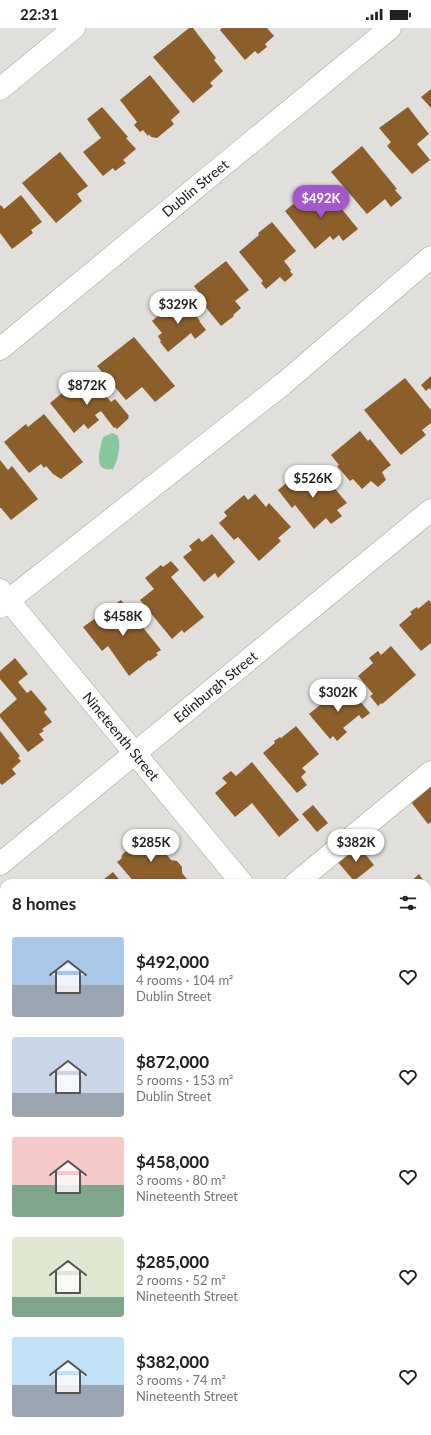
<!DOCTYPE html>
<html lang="en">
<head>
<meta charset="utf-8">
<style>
  body { margin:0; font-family:Lato,sans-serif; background:#f6f6f6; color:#202124; height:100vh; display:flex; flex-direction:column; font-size:15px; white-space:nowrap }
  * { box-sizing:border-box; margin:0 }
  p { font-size:13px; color:#757577 }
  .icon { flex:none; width:22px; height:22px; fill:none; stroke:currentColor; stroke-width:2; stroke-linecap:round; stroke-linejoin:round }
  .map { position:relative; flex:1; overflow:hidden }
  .panel { position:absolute; left:0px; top:851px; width:431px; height:556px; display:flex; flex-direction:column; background:#fff; border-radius:12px 12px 0 0; box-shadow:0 1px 3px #0004 }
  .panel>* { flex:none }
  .price { position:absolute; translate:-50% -34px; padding:0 9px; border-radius:14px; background:#fff; color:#222; font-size:13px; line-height:26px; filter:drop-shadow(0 1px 2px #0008) }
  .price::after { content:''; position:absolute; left:50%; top:24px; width:12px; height:9px; margin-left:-6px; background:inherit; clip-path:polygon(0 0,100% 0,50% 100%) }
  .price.active { background:#a458cb; color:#fff }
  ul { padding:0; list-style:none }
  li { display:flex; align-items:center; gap:12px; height:100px; padding:0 12px }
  li span { display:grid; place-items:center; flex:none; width:112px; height:80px; border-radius:4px; color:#555 }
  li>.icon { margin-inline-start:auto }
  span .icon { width:48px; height:48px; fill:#fffc; stroke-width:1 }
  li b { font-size:17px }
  h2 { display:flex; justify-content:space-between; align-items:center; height:48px; padding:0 12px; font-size:17px }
  .status { display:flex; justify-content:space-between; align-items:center; height:28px; padding:0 20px; background:#fff; direction:ltr }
  .status svg { height:11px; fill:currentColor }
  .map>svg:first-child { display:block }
</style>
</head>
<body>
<div class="status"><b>22:31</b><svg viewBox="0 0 49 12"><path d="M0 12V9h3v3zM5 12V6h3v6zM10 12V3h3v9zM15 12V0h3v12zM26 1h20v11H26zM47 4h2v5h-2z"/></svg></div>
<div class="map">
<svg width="431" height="1407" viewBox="0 0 431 1407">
  <rect width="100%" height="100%" fill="#e0dfdb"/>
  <path fill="#88c79b" d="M112,405L117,407C122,415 118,433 113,441C92,445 100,421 103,409Z"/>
  <path fill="#8b5e2a" d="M189,0H193L216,30L214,32L223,43L210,55L213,58L193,75L153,29Z
    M222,0H267L274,8L265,16L267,19L258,26L255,23L245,32L220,2Z
    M150,47L180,84L171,92L174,96L157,110L151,109L149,106L148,108L143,102L140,104L134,97L137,94L120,72Z
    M431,61V80L421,69Z
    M102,79L128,109L126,110L136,121L123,132L126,135L115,143L113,140L103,148L83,124L101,110L87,91Z
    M408,79L429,106L417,116L430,132L412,146L387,118L391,114L379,100Z
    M362,118L397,161L395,162L402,170L391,179L385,171L367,186L331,144Z
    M60,124L88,158L77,166L82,173L56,195L22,155Z
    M324,159L358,201L343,213L339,207L333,212L330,208L315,221L285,183L299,171L303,176Z
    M21,167L42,194L31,202L33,205L12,221L0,205V178L1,177L4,181Z
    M272,194L296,223L284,233L291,242L290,243L293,247L285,254L280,249L266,261L261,255L263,253L239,224L259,207L258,205Z
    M226,233L249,262L235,273L241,280L233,287L234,288L221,298L204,277L207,275L194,258Z
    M184,272L200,293H199L206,302L195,311L191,305L168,324L160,314L161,313L158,308L162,305L152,293L171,277L173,281Z
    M134,309L175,358L155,374L142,359L126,372L97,338Z
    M88,346L111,374L115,371L129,388L128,389L129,390L117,401L115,399L114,400L101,383L95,387L99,392L88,401L84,396L74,405L50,375L67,361L65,358L72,353L75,356Z
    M431,348V362L429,360L426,363L421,357Z
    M405,350L431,382V395L422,402L426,407L401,427L364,382Z
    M44,386L83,434L61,451L53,446L46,438L44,440L41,436L29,445L4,414L26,396L28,399Z
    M360,403L368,413L370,411L391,437L382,444L386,452L378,459L371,453L362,461L353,451L350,453L337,438L339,437L331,427Z
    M0,432L8,442L12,438L38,471L11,492L1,480H0Z
    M302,442L315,457L325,449L347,475L337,482L342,488L331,496L326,490L314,501L295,477L292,480L278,462Z
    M255,466L266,479L269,475L291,499L278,510L281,513L259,533L238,509L234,512L219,495L227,488L224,484L244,467L248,472Z
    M212,506L235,534L218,550L215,545L204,554L183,529L192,522L189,518L199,510L202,514Z
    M171,533L179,542L171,549L204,589L184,605L182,602L172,611L140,572L154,561L145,550L161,537L163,539Z
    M121,572L161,622L156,625L158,627L150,633L149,632L129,648L108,618L102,623L83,599Z
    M429,572L431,575V615L421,623L399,597L412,586L410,584L417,579L418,581Z
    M391,618L416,647L382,676L381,675L378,678L370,668L373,666L358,648L373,635L369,630L378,623L381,627Z
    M15,630L28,646L18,654L27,665L31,662L47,681L44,684L52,694L42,701L44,703L39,706L44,712L28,724L0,689V686L17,671L0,651V643Z
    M341,660L350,672L355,667L370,685L362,691L359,687L343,700L347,704L337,713L333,708L330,711L309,686L320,677L317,674L328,665L331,669Z
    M296,698L319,726L302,740L306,744L301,749L307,757L297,765L263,725L275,715L274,713L280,709L281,710Z
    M0,703L20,728L18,730L21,733L12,741L16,746L2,757L0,755Z
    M252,734L299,792L279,809L252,775L235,789L215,765L227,755L222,750L231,743L236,748Z
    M431,758V794L428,796L411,774Z
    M313,777L328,795L317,804L302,786Z
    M145,804H154L161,812V820L171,832L177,833L182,839V845L190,855H135L117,834L121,831L122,827L127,822H131L136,817L137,811Z
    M357,816L374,837L354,853L337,833Z
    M113,844L122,855H99Z
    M419,846L425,855H409Z
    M427,858L431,863V905L427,909Z
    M4,922V957L0,953V925Z
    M0,968L4,973V983L0,986Z
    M427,1146L431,1151V1193L427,1189Z
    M0,1190L4,1195V1228L0,1223Z
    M9,1403H18L21,1407H4Z"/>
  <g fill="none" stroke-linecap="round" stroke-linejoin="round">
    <g stroke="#a3a39f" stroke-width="23">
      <g id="minor">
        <path d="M0,61L74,0"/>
        <path id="s1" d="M0,321L390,0"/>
        <path id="s2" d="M0,562L242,855"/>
        <path d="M0,579L283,356L431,229"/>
        <path id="s3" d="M0,836L431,482"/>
        <path d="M296,855L431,744"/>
        <path d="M427,1002L431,998"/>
        <path d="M427,1077L431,1082"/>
        <path d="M0,1098L4,1095"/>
        <path d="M427,1238L431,1235"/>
        <path d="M0,1354L4,1350"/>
        <path d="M109,1403L112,1407"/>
        <path d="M400,1403L404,1407"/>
        <path d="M220,1407L225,1403"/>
      </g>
    </g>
    <use href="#minor" stroke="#fff" stroke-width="22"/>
  </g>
  <g text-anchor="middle" stroke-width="4" stroke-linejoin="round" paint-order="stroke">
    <g font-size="14" fill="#161615" stroke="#edece8">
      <text dy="5" stroke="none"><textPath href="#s1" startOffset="253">Dublin Street</textPath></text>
      <text dy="5" stroke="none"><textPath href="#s3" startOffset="279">Edinburgh Street</textPath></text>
      <text dy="5" stroke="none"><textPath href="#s2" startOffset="190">Nineteenth Street</textPath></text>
    </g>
  </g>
</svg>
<b class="price active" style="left:321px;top:191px">$492K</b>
<b class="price" style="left:178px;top:297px">$329K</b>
<b class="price" style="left:87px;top:378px">$872K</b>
<b class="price" style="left:313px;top:471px">$526K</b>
<b class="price" style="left:123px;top:609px">$458K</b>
<b class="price" style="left:338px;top:685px">$302K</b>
<b class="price" style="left:151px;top:835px">$285K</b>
<b class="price" style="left:356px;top:835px">$382K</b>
<section class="panel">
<h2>8 homes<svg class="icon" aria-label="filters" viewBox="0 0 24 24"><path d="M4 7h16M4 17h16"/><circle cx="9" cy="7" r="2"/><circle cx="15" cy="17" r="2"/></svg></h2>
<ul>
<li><span style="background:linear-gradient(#a9c7e8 60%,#9aa5b1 0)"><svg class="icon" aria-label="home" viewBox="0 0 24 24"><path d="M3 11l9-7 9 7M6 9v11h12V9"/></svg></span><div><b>$492,000</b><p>4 rooms · 104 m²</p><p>Dublin Street</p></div><svg class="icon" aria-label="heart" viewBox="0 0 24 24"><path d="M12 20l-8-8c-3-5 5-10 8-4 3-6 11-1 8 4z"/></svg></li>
<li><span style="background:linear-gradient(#c9d6e8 70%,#9aa5b1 0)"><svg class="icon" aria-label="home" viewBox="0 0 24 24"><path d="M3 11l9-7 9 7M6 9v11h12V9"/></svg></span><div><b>$872,000</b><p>5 rooms · 153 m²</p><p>Dublin Street</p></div><svg class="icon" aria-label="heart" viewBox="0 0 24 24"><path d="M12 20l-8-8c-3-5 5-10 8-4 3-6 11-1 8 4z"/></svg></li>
<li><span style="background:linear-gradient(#f6c9c9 60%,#7fa58c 0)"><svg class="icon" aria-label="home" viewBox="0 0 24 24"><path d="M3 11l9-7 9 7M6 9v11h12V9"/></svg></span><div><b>$458,000</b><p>3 rooms · 80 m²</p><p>Nineteenth Street</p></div><svg class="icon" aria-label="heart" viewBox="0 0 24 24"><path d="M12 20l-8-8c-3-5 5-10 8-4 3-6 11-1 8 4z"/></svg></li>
<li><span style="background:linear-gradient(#dfe7d0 75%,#7fa58c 0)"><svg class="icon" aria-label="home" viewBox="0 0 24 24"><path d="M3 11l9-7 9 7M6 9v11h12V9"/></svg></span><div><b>$285,000</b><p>2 rooms · 52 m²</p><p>Nineteenth Street</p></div><svg class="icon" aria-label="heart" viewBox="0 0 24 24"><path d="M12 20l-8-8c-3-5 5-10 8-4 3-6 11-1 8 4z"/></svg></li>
<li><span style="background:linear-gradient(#bfe0f5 60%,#9aa5b1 0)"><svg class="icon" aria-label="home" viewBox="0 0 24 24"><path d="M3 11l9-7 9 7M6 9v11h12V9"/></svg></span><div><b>$382,000</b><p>3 rooms · 74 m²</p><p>Nineteenth Street</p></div><svg class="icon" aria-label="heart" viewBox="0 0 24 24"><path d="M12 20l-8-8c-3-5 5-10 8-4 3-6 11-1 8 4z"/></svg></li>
</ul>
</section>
</div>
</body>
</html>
